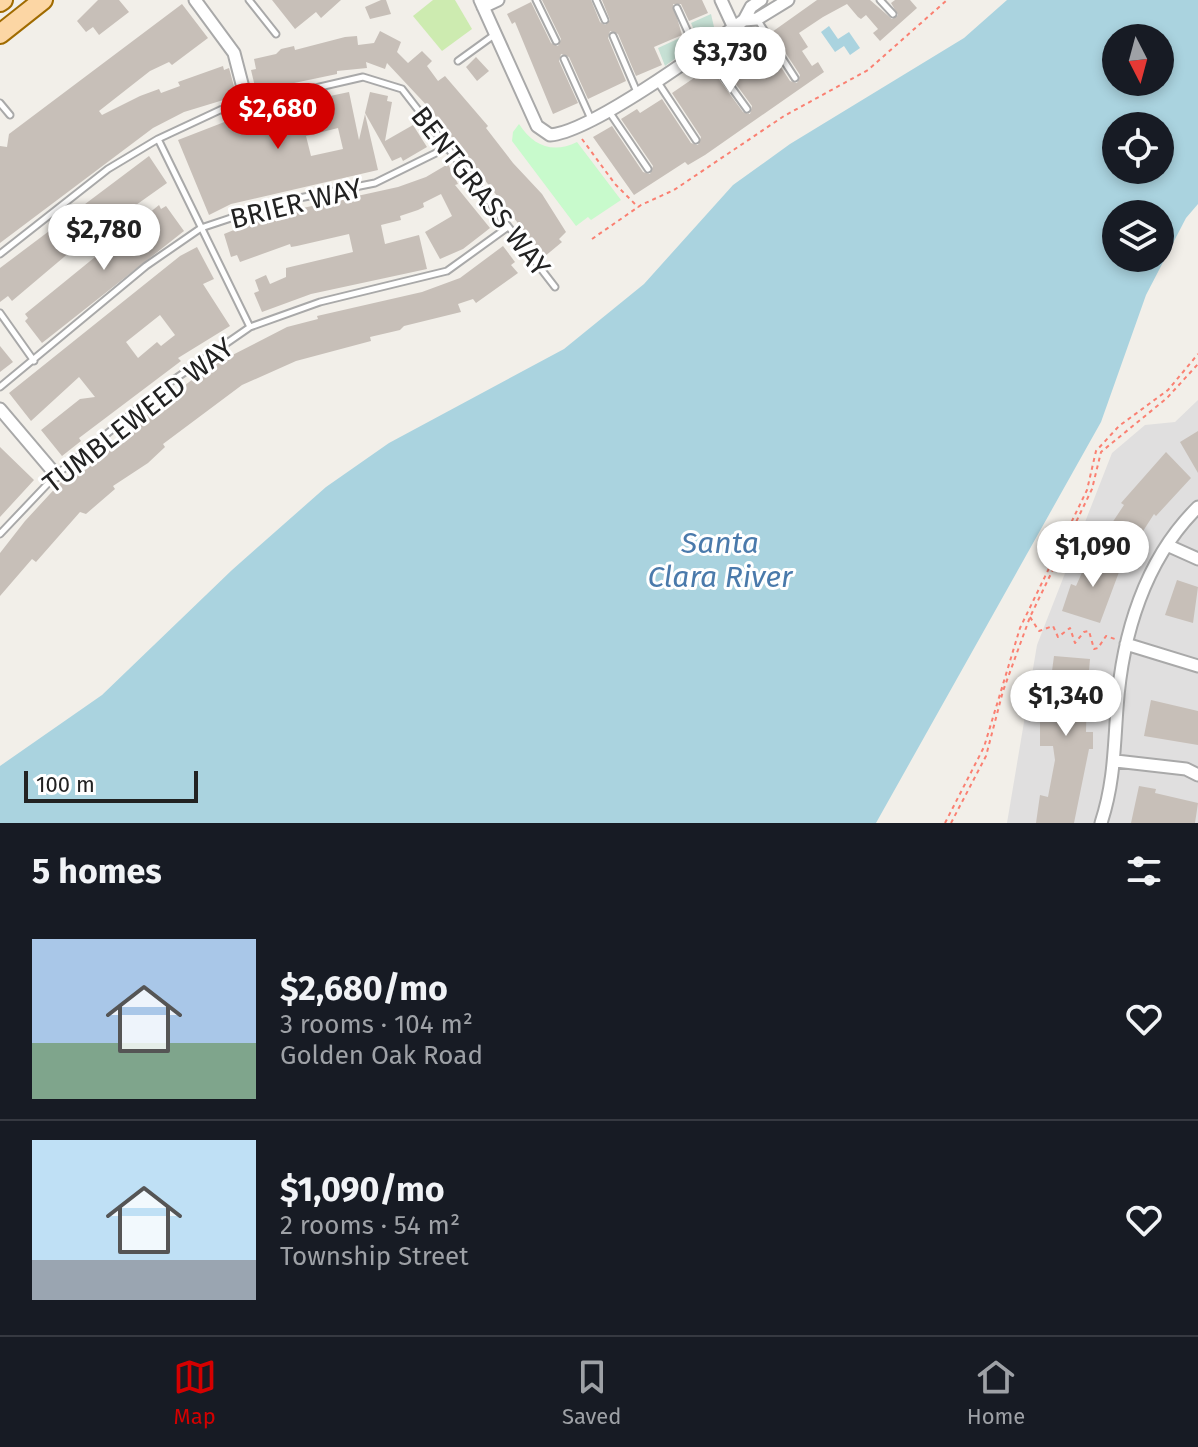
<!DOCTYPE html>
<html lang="en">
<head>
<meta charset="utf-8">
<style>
  body { margin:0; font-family:"Fira Sans",sans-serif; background:#242831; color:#f1f3f6; height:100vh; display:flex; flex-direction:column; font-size:30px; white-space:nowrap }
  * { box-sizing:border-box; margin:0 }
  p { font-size:26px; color:#9ea1a6 }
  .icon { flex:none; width:44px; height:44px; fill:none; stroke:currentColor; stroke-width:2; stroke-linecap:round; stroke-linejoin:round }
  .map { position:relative; height:823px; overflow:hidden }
  .sheet { display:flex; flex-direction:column; background:#171b24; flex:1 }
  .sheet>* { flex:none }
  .needle { width:52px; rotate:174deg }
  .fabs { position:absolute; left:1102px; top:24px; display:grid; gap:16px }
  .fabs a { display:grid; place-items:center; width:72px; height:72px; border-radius:50%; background:#171b24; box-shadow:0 4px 12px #0003; font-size:40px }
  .scale { position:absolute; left:24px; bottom:20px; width:174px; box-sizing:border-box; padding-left:8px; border:4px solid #222; border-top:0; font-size:22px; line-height:28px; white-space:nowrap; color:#222; -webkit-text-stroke:6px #fff; paint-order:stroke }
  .price { position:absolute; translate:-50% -68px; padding:0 18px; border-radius:28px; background:#fff; color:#222; font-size:26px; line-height:52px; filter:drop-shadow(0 2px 4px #0008) }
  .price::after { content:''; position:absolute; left:50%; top:48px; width:24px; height:18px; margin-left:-12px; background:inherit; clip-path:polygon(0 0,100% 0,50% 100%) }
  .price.active { background:#d40000; color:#fff }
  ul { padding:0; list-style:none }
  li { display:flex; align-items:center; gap:24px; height:200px; padding:0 32px }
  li+li { border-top:2px solid #363941 }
  li span { display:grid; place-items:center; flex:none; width:224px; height:160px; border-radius:0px; color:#555 }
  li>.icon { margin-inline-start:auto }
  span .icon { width:96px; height:96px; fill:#fffc; stroke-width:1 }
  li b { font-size:34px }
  h2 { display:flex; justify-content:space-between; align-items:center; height:96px; padding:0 32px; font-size:34px }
  .menu { display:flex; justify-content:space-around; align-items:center; height:112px; border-top:2px solid #363941; background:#171b24; font-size:22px; color:#9ea1a6 }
  .menu a { display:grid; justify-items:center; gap:4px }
  .menu .active { color:#d40000 }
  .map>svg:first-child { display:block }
</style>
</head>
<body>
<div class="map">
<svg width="1198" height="823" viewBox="0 0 1198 823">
  <rect width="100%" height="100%" fill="#f2efe9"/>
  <path fill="#e0dfdf" d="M1198,400V823H1007L1037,645L1112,453L1145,425L1175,422Z"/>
  <path fill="#cdebb0" d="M433,0H455L472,29L442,51L413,16Z"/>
  <path fill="#c6e0d4" d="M711,14L714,27L696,34L691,23Z
    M684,36L687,50L665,66L658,48Z"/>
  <path fill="#c8facc" d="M519,124C533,146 553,154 577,142L621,200L591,220L588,217L576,226L512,141L513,132Z"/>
  <path fill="#aad3df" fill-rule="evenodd" d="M1007,0H1198V204L1186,218L1146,295L1101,422L876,823H0V766L102,695L232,570L326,487L389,443L564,349L644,284L733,185L790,144L964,38ZM1116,38H1160V82H1116ZM1116,126H1160V170H1116ZM1116,214H1160V258H1116Z
    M829,26L838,39L849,32L860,48L850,55L844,46L835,52L821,32Z"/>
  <path fill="#c7bfb8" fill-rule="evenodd" d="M98,0H119L129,12L99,35L93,27L86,32L77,21Z
    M272,0H341L321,18L316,12L295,29Z
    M381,0H386L391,14L370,19L365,7Z
    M542,0H591L600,22L605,25L610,20L602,0H702L708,13L689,21L681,4H673L682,35L654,47L662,65L636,76L618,34L610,31L608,38L626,81L588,99L569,57L561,54L559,61L578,103L553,114L515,22L512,24L507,14L531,2L551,43L558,46L561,39Z
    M817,0H870L892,19L898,15L891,3L895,0H910L917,8L880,41L873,33L878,29L866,15L861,19L858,17L847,4L823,17L799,33L808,47L802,51L812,66L818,62L824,72L705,155L688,165L685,162L634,195L593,137L612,126L643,172L650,174L653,166L621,119L637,109L640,113L662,99L691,143L698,145L701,137L672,93L710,67L743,112L750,114L752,106L719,61L720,57L759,33L790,81L797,83L800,75L772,32Z
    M182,4L208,38L172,65L169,62L150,71L99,111L102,115L140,96L159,89L161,93L180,86L178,82L223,66L224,70L229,68L235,90L230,92V98L184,112L153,128L0,243V146L7,147L9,134Z
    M380,31L401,42L397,52L408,63L422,51L432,61L427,66L438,81L445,76L488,126L486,128L513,163L542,194L566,232L559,239L562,242L544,257L431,110L387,63L385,69L366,62L367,68L337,71V74L256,91L251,70L256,69L254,59L276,54L281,49L294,46L295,50L345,37L357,36L358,45L374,43Z
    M476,57L489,71L477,81L466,67Z
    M349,92L359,140L365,114L378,170L231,204L209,215L178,140L245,114ZM338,128L343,149L311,156L306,136Z
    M370,92L388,96L387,101L392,102L385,141L413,125L427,147L403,161L401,157L392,161L365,113Z
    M149,156L167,183L105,227L103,224L12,301L8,296L0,302V268Z
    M448,164L458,184L455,185L490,228L485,232L463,249L440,259L425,232L452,216L441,194L423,203L424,207L418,210L400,216L401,220L381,225L385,244L419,235L427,269L311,294L262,312L254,293L259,291L255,280L266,275L270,284L286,277V268L353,252L349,234L297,246L291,247L290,244L240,262L237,255L231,257L224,234L271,215L398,187L426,177Z
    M159,205L161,209L166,206L184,231L42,343L25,321L28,318L25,314Z
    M503,246L515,262L511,265L518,273L476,303L473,299L458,304L461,312L404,326L400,330L370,337L371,341L296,361L242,385L163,444L165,447L148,463L113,486L115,489L86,514L80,512L36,562L32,559L0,596V553L25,521L61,482L207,368L287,327L318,319L317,316L422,292L460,278Z
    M197,247L214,279L203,284L230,326L178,358L181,361L79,438L81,441L62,456L41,430L80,399L95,397L79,377L31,421L9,393L180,256ZM160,315L175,335L161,346L157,342L138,358L126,342Z
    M0,346L13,362L0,372Z
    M1198,431V473L1180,442Z
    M0,447L34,480L0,517Z
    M1166,452L1191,478L1156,516L1154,514L1129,553L1104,535L1124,505L1121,503Z
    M1101,554L1122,564L1100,623L1062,611L1071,584L1076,586L1089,557L1098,561Z
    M1177,580L1198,587L1193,623L1165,615Z
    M1054,656L1090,659L1089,671H1092L1091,687H1087L1086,732H1093V749H1089L1074,823H1036L1040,795L1048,797L1055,760L1053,746H1040V709H1047Z
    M1151,700L1198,711V745L1144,736Z
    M1139,786L1156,789L1155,793L1198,803L1195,823H1131Z"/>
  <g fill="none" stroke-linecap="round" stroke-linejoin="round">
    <g stroke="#a9a9a9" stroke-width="9">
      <path id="service" d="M249,0L276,34
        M536,0L556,41
        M596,0L605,20
        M880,0L893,14
        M677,8L697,52
        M757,19L795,78
        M613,36L637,92
        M705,51L747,109
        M564,59L591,119
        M458,61L494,35
        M657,81L696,140
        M0,103L10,115
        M608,110L648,169
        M158,139L250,327
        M0,254L108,169L158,139L220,110L363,77L402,89L555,287
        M0,313L34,361
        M0,387L146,266L201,228L279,202L375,183L448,147
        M0,534L56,475L172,381L250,327L320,302L447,271L508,227"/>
    </g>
    <g stroke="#a9a9a9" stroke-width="15">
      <path id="minor" d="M195,0L234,53L247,103
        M480,0L537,126L550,135C592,132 707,47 744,20
        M721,0L734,28
        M761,0L751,7L744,20L757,19L788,0
        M483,7L498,0
        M0,409L56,475
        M1169,546L1198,559
        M1126,644L1198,666
        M1116,761L1186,769L1198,775
        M1101,823C1114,784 1114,749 1117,708C1122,635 1145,559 1198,507"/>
    </g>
    <g stroke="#a06b00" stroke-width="22">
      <path id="primary" d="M0,2L3,0
        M0,34L43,0"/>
    </g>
    <path stroke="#fa8072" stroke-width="2" stroke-dasharray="4 4" stroke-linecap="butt" d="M582,139L615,184L638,207
      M592,239L641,205L674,190L784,116L868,70L947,0
      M1030,617L1039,631L1053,626L1058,637L1070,628L1075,643L1084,632L1089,631L1094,649L1098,648L1106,636L1115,639
      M945,823L984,747L1020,628L1087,490L1096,451L1119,426L1168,390L1198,354
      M951,823L986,756L1003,691L1030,617L1092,489L1101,452L1167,398L1198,364"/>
    <use href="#service" stroke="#fff" stroke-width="5"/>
    <use href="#minor" stroke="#fff" stroke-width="11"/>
    <use href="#primary" stroke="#fcd6a4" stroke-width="18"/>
  </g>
  <g text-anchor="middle" stroke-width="6" stroke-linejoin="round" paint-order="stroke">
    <g font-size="28" fill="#222" stroke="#fff">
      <text transform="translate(481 191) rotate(52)" y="10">BENTGRASS WAY</text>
      <text transform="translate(296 203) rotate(-14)" y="10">BRIER WAY</text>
      <text transform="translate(138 415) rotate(-38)" y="10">TUMBLEWEED WAY</text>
    </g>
    <g font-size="30" font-style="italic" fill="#4a7aab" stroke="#fff">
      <text x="720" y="553">Santa<tspan x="720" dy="34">Clara River</tspan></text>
    </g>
  </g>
</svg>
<div class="fabs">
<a><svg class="needle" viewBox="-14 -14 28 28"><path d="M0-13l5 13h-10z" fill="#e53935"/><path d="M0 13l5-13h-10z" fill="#9ea1a6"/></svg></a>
<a><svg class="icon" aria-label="locate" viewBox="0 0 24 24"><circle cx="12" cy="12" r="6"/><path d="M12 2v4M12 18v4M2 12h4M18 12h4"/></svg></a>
<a><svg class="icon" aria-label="layers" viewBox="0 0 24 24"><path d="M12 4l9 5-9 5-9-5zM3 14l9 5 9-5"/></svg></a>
</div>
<div class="scale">100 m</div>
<b class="price" style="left:730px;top:95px">$3,730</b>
<b class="price active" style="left:278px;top:151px">$2,680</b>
<b class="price" style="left:104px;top:272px">$2,780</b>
<b class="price" style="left:1093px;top:589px">$1,090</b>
<b class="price" style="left:1066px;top:738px">$1,340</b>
</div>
<section class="sheet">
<h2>5 homes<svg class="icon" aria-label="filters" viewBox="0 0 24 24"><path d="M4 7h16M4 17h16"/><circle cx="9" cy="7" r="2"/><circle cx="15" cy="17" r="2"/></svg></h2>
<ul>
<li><span style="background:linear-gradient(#a9c7e8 65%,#7fa58c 0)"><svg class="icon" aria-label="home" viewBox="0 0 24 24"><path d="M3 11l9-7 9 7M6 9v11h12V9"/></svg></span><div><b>$2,680/mo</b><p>3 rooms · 104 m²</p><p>Golden Oak Road</p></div><svg class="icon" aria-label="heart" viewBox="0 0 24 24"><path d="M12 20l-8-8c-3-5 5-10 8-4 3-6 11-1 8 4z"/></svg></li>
<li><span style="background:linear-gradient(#bfe0f5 75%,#9aa5b1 0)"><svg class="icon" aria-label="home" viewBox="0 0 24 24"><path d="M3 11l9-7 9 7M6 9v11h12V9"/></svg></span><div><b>$1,090/mo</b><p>2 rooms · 54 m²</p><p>Township Street</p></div><svg class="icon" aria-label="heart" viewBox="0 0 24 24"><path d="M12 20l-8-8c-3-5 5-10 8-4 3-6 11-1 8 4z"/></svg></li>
</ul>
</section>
<nav class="menu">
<a class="active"><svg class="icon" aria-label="map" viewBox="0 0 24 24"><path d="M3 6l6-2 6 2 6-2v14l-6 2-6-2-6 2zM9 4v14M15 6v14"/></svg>Map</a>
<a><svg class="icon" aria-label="saved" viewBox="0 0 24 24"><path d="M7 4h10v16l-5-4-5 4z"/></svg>Saved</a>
<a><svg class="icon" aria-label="home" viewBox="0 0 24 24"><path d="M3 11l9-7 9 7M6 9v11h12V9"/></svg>Home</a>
</nav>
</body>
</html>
